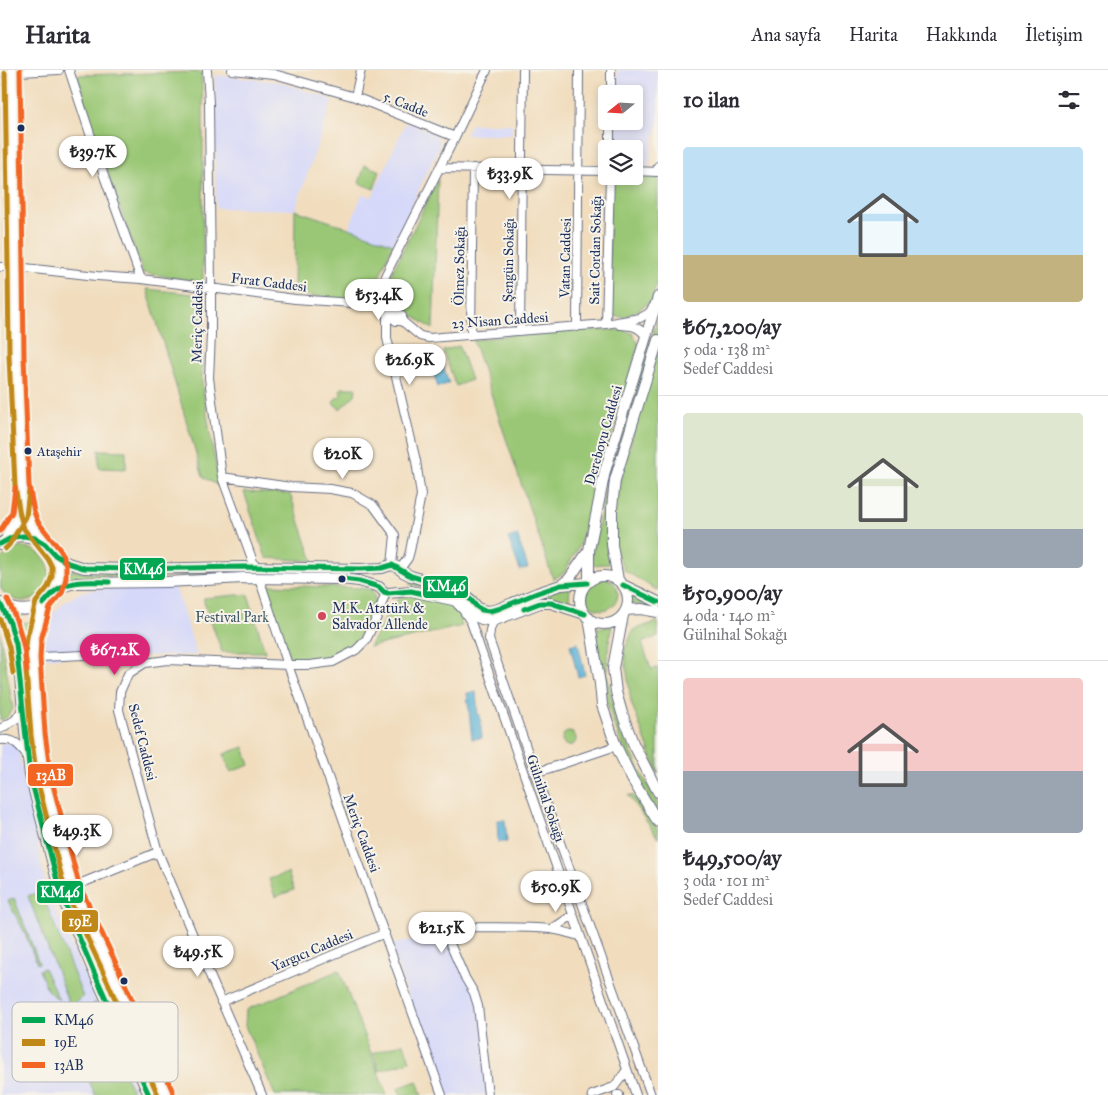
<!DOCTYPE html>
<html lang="tr">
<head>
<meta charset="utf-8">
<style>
  body { margin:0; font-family:"IM FELL Great Primer",serif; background:#f2f2f3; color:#2b2b33; height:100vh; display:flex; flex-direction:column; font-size:19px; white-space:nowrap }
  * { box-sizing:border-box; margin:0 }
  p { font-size:16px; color:#7c7c81 }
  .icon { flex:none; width:28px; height:28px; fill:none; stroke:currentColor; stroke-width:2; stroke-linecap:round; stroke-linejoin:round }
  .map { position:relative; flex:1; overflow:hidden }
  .panel { display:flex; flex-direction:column; background:#fff; width:450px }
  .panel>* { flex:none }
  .needle { width:32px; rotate:252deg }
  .fabs { position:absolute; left:598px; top:15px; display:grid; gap:10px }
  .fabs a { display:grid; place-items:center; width:45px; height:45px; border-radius:5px; background:#fff; box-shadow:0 2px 8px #0003; font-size:25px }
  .price { position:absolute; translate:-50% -42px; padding:0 11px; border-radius:18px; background:#fff; color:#222; font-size:16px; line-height:32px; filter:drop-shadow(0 1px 2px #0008) }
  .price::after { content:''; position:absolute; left:50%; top:30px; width:15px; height:11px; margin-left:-8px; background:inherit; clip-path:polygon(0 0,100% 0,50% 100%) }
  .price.active { background:#db2777; color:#fff }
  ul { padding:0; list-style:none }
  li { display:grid; align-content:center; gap:10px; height:265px; padding:0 25px }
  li+li { border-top:1px solid #e1e1e2 }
  li span { display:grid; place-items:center; height:155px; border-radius:5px; color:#555 }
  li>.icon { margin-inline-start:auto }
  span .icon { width:90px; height:90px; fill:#fffc; stroke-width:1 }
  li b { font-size:21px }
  h2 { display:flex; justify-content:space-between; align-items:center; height:60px; padding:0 25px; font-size:21px }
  header { display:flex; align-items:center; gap:30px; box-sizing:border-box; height:70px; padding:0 25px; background:#fff; border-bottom:1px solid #e1e1e2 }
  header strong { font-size:24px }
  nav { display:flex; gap:28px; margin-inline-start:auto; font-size:18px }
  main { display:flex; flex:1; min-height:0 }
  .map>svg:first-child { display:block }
</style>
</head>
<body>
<header>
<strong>Harita</strong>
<nav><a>Ana sayfa</a><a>Harita</a><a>Hakkında</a><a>İletişim</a></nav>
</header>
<main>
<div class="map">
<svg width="658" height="1025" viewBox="0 0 658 1025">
  <rect width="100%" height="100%" fill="#f7f3e8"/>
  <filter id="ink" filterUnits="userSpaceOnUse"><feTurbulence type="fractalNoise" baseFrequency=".02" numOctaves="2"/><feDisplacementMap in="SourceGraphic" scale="10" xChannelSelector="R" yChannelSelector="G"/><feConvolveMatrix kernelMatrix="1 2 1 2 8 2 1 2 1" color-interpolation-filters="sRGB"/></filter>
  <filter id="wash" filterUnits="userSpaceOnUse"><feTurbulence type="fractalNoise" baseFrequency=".0096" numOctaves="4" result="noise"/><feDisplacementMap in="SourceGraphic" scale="20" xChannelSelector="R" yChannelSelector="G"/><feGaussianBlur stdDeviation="1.12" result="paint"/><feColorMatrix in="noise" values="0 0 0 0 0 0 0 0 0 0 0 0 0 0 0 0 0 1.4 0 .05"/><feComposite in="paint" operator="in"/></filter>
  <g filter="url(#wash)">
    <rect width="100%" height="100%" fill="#f1ddbe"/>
    <path fill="#d5d8f9" d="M618,0H658V52L648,97H634V79H614L616,51H634V24H617Z
      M215,5L280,12L333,30L295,140L216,138Z
      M406,52L436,64L439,70L440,75L393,174L349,158L362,124L372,127Z
      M471,54H512V65H465Z
      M175,516L197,585L38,588L46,553L63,533L81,522L98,519Z
      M6,672L17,675L47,820L137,1025H0V675Z
      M448,862L482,928L494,1025H443L390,875Z"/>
    <path fill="#9ac775" stroke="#5a7b6a" d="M201,2L203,33V212L143,203L110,111L77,5Z
      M365,95L380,101L374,119L359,113Z
      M634,103L658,104V209L652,230L638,240L624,247L608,246L610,106H634Z
      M438,109L433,259L381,225Z
      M295,140L349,158L393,174L375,217L349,230L294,224Z
      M147,219L202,225V313L212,375L220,417L203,407Z
      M658,246V259L612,410L608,438L606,472L609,494L590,495L610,397Z
      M568,260H623L632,263L639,274L580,474L564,503L553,509L473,270L511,265Z
      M459,276L471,310L456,316L443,281Z
      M658,276V521L624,500L613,474L612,438Z
      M342,318H356L355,325L340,339L334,334L333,332L336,328L339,327L341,325L340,320Z
      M99,380L126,381V399L99,398Z
      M244,422L290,424L313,491L266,488Z
      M24,477C67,486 50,539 16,530C10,528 3,524 1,518C0,511 0,499 0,491C6,482 13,478 24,477Z
      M70,500L87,503L244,502V504L86,507L69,511Z
      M586 524a16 16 0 1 1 32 0a16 16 0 1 1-32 0Z
      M410,512L455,523L481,542L570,516L569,533L550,528L492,546L475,542L455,525L409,514Z
      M269,515L362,518L372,520C375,528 377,535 374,543C368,562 349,584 329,588C316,591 303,590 290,589L270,529Z
      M631,516L658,533V538L631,534Z
      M248,524L265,582H222L204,532V528Z
      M412,525L457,538L462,556L369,577L392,536L399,528Z
      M31,552L28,583H24L21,553Z
      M656,552H658V566L642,573L651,599L658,598V704L631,632L624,581L633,560Z
      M612,556C609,574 605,592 608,610C615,655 637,695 658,734V745C635,705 614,663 603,618C598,598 595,577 591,557L601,558Z
      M0,562L13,639L6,648L0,650Z
      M562 669a7 7 0 1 1 14 0a7 7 0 1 1-14 0Z
      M244,677L250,695L230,702L224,684Z
      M628,725L634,726L658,760V768Z
      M288,803L294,820L275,827L269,809Z
      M41,821L83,927L76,932L69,934L28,826Z
      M14,828L39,893L37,894L25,863L8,831Z
      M44,898L59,930L48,921L39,900Z
      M339,900L387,1025H275L245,956L246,940Z
      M95,932L103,954C91,954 83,957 73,964L66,946C78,944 87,942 95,932Z
      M96,966L109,967L134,1025H95L79,985L82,971Z
      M404,973L410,991L379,1001L373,983Z
      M417,1011L422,1025H401L398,1018Z"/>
    <path fill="#56b0d4" stroke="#387099" d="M438,281L449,313L438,317L427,285Z
      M517,465L528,498L520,500L508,468Z
      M578,573L585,605L578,607L570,575Z
      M476,622L478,645H480L482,668L472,669L467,623Z
      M497,750H505L507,772H498Z"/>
  </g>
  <g filter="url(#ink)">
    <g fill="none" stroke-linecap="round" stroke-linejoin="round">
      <g stroke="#666c80" stroke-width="10">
        <path id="minor" d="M69,0L105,109L141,209
          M207,0L209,33L211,218V265L209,308L222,407L255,497
          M232,0L274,4L355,27L455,67
          M0,3L59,0
          M611,24V0
          M355,27L361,0
          M610,79V51
          M439,98L606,101
          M634,101L657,102L658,96
          M0,197H16L97,206L141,209L295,229L352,233L379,218L455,67L487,0
          M367,225L382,231L402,246V251
          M370,228L396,251H402
          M387,243V268L416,391L421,425L410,481L408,488L400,499
          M402,251L420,266L429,268L606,254L640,248L649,243L653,237
          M606,254L610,106
          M620,255C633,256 638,256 646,266
          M577,257L579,0
          M520,261L523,0
          M471,265L473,98
          M222,407L291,417L330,419L352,423L373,435L395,465L392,495
          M24,426L27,444L31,456L45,474
          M4,471L19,444L22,416L16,286V197L12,0
          M259,508L288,595L442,1025
          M458,535L463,540L471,552L636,1025
          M493,551L490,560L489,569L535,703L651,1025
          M19,588L127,583L145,593
          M0,659L15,650L23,639
          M0,670C14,668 19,675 27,685
          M535,703L616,676
          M72,817L158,782
          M552,859L573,845
          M221,932L385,863
          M262,1025L205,894L158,782L119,640L120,622L128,604L145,593L167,590L288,595H310L333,592L356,580L366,570L377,547L386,522
          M488,1025L478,936L474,923L464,906L448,869L446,864L447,860L453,857C486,858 518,856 550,859C560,860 570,864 580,866
          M592,1025L614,1017L627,1000
          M617,1025H619"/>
      </g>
      <g stroke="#666c80" stroke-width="12">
        <path id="major" d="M0,474C8,467 19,465 29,467C84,479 55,564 1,533
          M55,485L68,493L84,498L130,499L243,497L360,499L382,498L388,496L392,495L397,497L403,502L411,506L460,521L471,530L477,537L482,540L489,541L498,539L537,523L561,515L587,513
          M580 530a24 24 0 1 1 48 0a24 24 0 1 1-48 0Z
          M618,510L612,475V438L615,410L658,270
          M589,512V480L605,401L658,227
          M561,515L569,509L589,480
          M623,515L658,532
          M55,520L68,515L76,513L166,512L243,508L341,509L359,511L379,517L384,522L388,523L411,521L453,530L465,536L477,547L482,549L493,551L540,533H551L585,544
          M0,533C17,560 19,587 21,619C24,648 26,676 30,705L60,822L93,900L149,1025
          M43,534L34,569L32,588L38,664L44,708L72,817L107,892L166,1025
          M626,540L641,539L658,542
          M623,545L613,598L616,622L622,643L633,673L658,722
          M589,548L600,614L602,635L616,676L632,709L658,752"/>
      </g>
      <use href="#minor" stroke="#fff" stroke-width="8"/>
      <use href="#major" stroke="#fff" stroke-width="10"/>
      <g stroke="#f7f3e8" stroke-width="9">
        <path id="bus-1" d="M0,474L13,467L24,466L35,468L45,474L55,485L68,493L84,498L130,499L243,497L360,499L382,498L392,495L411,506L460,521L471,530L477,537L482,540L489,541L498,539L537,523L561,515L587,513
          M342,509L359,511L379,517L384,522L388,523L411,521L437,527
          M623,515L658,532
          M0,533L10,553L16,574L30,705L60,822L93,900L149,1025
          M43,534C47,530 50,526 54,522C68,509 91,512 109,512
          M524,539L540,533H551L585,544"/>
      </g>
      <g stroke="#f7f3e8" stroke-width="9">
        <path id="bus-2" d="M5,3L8,197L9,286L15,416L20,445L24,459L48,489L52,497V506L48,517L36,532L27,567L25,587L31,665L37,709L65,820L100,895L158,1025
          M5,479L9,475L26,447L29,420
          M0,549L9,577L13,603"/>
      </g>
      <g stroke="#f7f3e8" stroke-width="9">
        <path id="bus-3" d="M20,0L23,197L24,286L29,415L34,442L38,452L61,481L66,495V508L62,523L50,538L41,570L40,588L45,663L51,707L79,814L114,889L173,1022
          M0,461L12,442L15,418
          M7,529C19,552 25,576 27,601"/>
      </g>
      <use href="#bus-1" stroke="#00a651" stroke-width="5"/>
      <use href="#bus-2" stroke="#c08818" stroke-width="5"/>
      <use href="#bus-3" stroke="#f26522" stroke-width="5"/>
    </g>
  </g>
  <g fill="#1b2f5e" stroke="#f7f3e8" stroke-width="2">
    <circle cx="21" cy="58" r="4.5"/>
    <circle cx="28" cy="381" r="4.5"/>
    <circle cx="342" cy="509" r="4.5"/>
    <circle cx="124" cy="911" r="4.5"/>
  </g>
  <circle fill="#d1495b" stroke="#f7f3e8" stroke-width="2" cx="322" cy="546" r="5"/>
  <g text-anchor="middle" stroke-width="4" stroke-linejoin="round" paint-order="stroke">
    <g font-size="13" fill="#1b2f5e" stroke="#f7f3e8" text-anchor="start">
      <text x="37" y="386">Ataşehir</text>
    </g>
    <g font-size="14" fill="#1b2f5e" stroke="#f7f3e8">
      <text transform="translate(406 34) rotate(22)" y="5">5. Cadde</text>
      <text transform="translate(595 180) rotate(-89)" y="5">Sait Cordan Sokağı</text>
      <text transform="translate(565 188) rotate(-89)" y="5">Vatan Caddesi</text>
      <text transform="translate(508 190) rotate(-89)" y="5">Şengün Sokağı</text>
      <text transform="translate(459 196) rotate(-89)" y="5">Ölmez Sokağı</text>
      <text transform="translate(269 212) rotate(7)" y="5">Fırat Caddesi</text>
      <text transform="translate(500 250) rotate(-4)" y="5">23 Nisan Caddesi</text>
      <text transform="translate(197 252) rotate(-89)" y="5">Meriç Caddesi</text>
      <text transform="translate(603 365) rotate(-74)" y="5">Dereboyu Caddesi</text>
      <text transform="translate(143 672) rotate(76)" y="5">Sedef Caddesi</text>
      <text transform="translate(546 728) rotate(71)" y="5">Gülnihal Sokağı</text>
      <text transform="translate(362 763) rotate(70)" y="5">Meriç Caddesi</text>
      <text transform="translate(312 880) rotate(-23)" y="5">Yargıcı Caddesi</text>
    </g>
    <g font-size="14" fill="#1b2f5e" stroke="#f7f3e8" text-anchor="start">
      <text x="332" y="543">M.K. Atatürk &amp;<tspan x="332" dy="16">Salvador Allende</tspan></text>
    </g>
    <g font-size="14" fill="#3b5564" stroke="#f7f3e8">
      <text x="232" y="552">Festival Park</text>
    </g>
  </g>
  <rect x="12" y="932" width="166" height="80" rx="8" fill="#f7f3e8" stroke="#b5b8bf" stroke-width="1"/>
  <rect x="22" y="947" width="23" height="6" fill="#00a651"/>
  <rect x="22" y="969" width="23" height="7" fill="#c08818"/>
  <rect x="22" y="992" width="23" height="6" fill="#f26522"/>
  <g font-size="14" fill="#1b2f5e">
    <text x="54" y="955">KM46</text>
    <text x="54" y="977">19E</text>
    <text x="54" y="1000">13AB</text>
  </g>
  <g stroke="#f7f3e8" stroke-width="2">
    <rect x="119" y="487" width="47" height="24" rx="5" fill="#00a651"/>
    <rect x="422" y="505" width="47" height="24" rx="5" fill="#00a651"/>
    <rect x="27" y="693" width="47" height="24" rx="5" fill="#f26522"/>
    <rect x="36" y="810" width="48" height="24" rx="5" fill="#00a651"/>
    <rect x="61" y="839" width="38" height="24" rx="5" fill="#c08818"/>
  </g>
  <g font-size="14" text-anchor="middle" font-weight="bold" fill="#fff">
    <text x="143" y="504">KM46</text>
    <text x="446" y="521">KM46</text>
    <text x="51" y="710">13AB</text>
    <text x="60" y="827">KM46</text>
    <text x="80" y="856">19E</text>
  </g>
</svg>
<div class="fabs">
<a><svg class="needle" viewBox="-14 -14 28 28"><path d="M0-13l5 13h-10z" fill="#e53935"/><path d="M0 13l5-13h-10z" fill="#7c7c81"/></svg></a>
<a><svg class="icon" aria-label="layers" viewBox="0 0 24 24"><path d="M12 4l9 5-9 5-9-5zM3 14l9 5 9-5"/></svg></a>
</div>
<b class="price" style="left:93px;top:108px">₺39.7K</b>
<b class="price" style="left:510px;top:130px">₺33.9K</b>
<b class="price" style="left:379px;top:251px">₺53.4K</b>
<b class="price" style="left:410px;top:316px">₺26.9K</b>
<b class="price" style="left:343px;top:410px">₺20K</b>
<b class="price active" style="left:115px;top:606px">₺67.2K</b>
<b class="price" style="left:77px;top:787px">₺49.3K</b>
<b class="price" style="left:556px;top:843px">₺50.9K</b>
<b class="price" style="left:442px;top:884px">₺21.5K</b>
<b class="price" style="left:198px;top:908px">₺49.5K</b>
</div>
<section class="panel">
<h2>10 ilan<svg class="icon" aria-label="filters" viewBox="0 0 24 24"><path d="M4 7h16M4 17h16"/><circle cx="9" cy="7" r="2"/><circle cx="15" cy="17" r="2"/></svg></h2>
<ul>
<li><span style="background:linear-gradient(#bfe0f5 70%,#c2b280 0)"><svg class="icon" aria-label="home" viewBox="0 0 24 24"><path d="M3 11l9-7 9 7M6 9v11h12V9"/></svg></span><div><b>₺67,200/ay</b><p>5 oda · 138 m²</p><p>Sedef Caddesi</p></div></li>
<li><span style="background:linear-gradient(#dfe7d0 75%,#9aa5b1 0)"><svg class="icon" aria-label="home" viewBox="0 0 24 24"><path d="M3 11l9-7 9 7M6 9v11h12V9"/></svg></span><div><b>₺50,900/ay</b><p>4 oda · 140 m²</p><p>Gülnihal Sokağı</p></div></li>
<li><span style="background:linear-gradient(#f6c9c9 60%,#9aa5b1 0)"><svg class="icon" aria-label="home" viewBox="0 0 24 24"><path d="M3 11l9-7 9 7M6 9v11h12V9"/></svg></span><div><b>₺49,500/ay</b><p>3 oda · 101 m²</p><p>Sedef Caddesi</p></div></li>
</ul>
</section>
</main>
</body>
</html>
